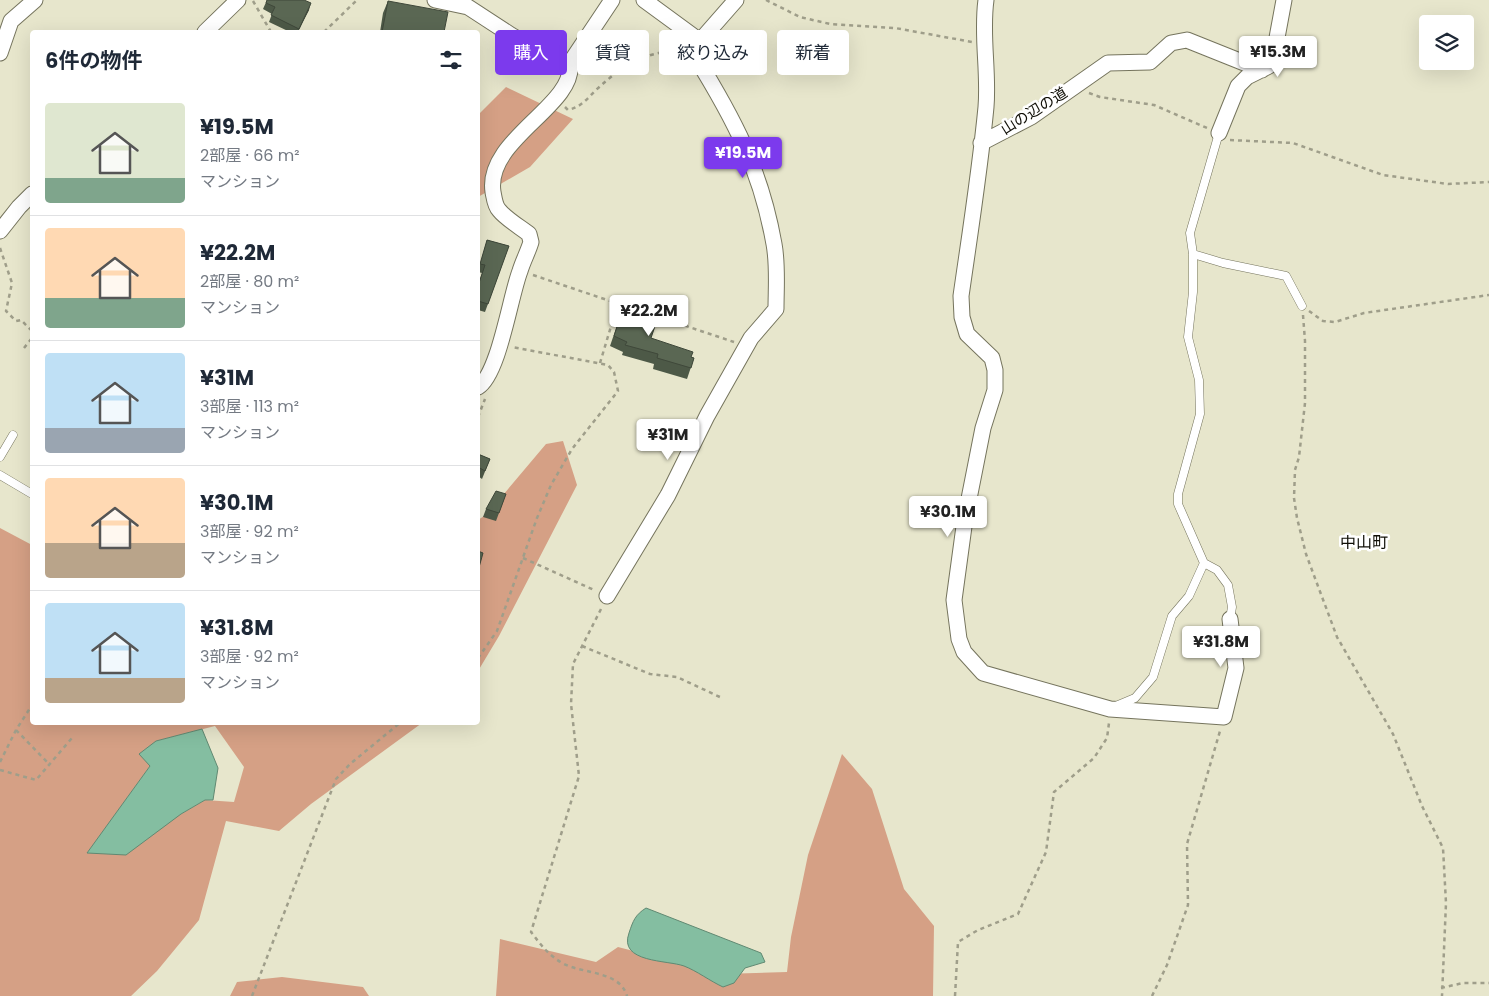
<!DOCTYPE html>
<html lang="ja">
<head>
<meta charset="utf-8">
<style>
  body { margin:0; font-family:Poppins,"Noto Sans JP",sans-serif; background:#f6f6f7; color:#1f2937; height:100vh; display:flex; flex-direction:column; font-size:19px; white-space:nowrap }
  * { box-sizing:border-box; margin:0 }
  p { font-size:16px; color:#747a83 }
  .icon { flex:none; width:28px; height:28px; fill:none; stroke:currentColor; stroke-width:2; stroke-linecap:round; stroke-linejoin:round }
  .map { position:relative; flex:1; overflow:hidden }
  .drawer { position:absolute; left:30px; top:30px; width:450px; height:695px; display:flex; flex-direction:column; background:#fff; border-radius:5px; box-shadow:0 5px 20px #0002 }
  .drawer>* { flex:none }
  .banner { position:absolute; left:495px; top:30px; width:475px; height:45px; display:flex; gap:10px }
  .tools { position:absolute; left:1419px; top:15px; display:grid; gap:10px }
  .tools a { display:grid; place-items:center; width:55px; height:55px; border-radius:5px; background:#fff; box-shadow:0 5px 20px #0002; font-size:25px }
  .price { position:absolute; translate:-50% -42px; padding:0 11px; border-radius:5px; background:#fff; color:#222; font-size:16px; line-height:32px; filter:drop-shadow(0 1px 2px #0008) }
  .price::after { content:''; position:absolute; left:50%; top:30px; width:15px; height:11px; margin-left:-8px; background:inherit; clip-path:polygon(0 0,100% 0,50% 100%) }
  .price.current { background:#7c3aed; color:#fff }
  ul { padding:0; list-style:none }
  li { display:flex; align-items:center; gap:15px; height:125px; padding:0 15px }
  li+li { border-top:1px solid #e0e1e3 }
  li span { display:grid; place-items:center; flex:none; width:140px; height:100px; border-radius:5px; color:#555 }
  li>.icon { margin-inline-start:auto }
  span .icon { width:60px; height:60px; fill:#fffc; stroke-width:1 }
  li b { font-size:21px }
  h2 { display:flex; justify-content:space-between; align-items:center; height:60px; padding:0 15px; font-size:21px }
  .pill { padding:0 18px; border-radius:5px; background:#fff; box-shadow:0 5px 20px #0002; font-size:18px; line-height:45px }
  .pill.current { background:#7c3aed; color:#fff }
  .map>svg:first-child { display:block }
</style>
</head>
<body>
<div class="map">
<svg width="1489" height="996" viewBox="0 0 1489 996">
  <rect width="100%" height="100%" fill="#e7e6cc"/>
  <path fill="#d5a085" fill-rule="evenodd" d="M506,87L573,119L530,167L478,197V115Z
    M563,441L577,485L499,636L478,671V520L487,514L546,444Z
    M0,528L32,545V722L422,723L311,804L279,831L226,821L199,920L157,971L131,996H0ZM215,726L244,767L234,802L205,800L181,814L88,853L150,766L156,741Z
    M842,754L872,789L904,889L934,926L933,996H496L500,939L596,962L618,947L722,974L787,972L791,937L808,855Z
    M282,977L363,987L369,996H230L237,982Z"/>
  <path fill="#84bea1" stroke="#618972" d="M202,729L218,768L213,800H205L181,814L126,855L87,853L150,766L139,754L156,741Z
    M646,908L761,953L765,962L745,968L734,983L723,987C710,981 697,971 684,966C668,960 618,963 629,933C633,921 635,915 646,908Z"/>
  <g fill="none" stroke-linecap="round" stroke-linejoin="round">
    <g stroke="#75745d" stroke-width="9">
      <path id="lane" d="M1219,133L1190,233L1193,254V292L1188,337L1199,380L1200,414L1178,494V504L1204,563L1217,570L1228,585L1232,607L1230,619
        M1193,254L1223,263L1286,276L1302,306
        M0,457L13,435
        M0,475L32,494
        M1116,706L1135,698L1153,677L1172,616L1189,596L1204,563"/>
    </g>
    <g stroke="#75745d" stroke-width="17">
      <path id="street" d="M435,0L468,7L511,35L563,65L570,63L612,0
        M644,0L700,41
        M986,0C981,35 989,71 986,107C980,170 970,233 961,296L962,317L967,334L992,358L995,370V390L983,428L965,519L954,600L959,639L964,652L983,673L1110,709L1224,717L1236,668L1230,619
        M205,32L238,0
        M0,53L11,21L35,0
        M1219,133L1238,86L1247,77L1269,66L1274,54L1284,0
        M981,143L1031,117L1108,63L1150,62L1171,43L1187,40L1262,70
        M0,231L19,207L32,194
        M478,387C499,374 510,297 520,271C523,261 528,252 531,242L529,234C520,227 506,219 499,210C495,206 494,197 493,192C485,139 576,106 570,63
        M607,596L668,495L707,416L751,338L776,309C776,288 778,265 774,244C761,170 734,119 695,56L700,41L736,0"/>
    </g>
    <path stroke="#9f9e8a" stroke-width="2.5" stroke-dasharray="4 4" stroke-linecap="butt" d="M766,0L800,17L830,24L895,28L972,42
      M253,1L271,32
      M324,32L357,0
      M1089,93L1100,97L1154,105L1207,128
      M565,107L568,110C581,107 587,99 596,90C622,66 644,51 681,51
      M1230,140L1293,143L1383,175L1448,184L1489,182
      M0,248L12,283L6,311L16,321L21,320L32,331
      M533,275L625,306
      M1309,311L1323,321L1335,322L1364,313L1489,295
      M647,313L734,342
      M1303,315L1305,341V403L1299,457L1295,470L1294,498L1297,518L1306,554L1337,637L1393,734L1422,806L1443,848L1446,903L1442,996
      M24,348L32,338
      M600,363L618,303
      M478,417L485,399
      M523,558L594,590
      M601,609L573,664L571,704L579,776L531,932C541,945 549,956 564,964C584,974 620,971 627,996
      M582,646L650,674L677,677L722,698
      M478,658L497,631L537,518L551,485L572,449L618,391L614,372L608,365L512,347
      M16,730L50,765
      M0,762L16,730L32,705
      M0,770L36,780L72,738
      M1441,988L1463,983H1489
      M252,996L336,779L350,764L401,722
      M955,996L958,942L978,930L1018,914L1046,852L1054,792L1094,758L1107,738L1109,723
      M1152,996L1167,965L1188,905L1187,844L1220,731"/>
    <use href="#lane" stroke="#fff" stroke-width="8"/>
    <use href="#street" stroke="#fff" stroke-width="15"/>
  </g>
  <path fill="#4d5947" d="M267,0L309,10L298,32H290L269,22L272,14L263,9Z
    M388,1L444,32H380L383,13Z
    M487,240L509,246L485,312L478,310V286L482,273L478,272Z
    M624,305L651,338L694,358L687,379L653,369L654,364L622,355L623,352L610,346Z
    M478,454L490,459L482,479L478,476Z
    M506,494L496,521L483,517L486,509Z"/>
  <path fill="#3f483a" d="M311,3L309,10L297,32L299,29Z"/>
  <path fill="#5a6753" stroke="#3f483a" d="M267,0H304L311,3L299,29L271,15L275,7L266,3Z
    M388,1L448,12L444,32H382Z
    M487,240L509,246L488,304L478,301V286L485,265L480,264Z
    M624,305L658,317L651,338L693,352L691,357L694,358L691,368L657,358L658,354L625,345L627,342L614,336Z
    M478,454L490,459L485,471L478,467Z
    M496,491L506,494L499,513L486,509Z
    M478,551L483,553L478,571Z"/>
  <g text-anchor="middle" stroke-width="5" stroke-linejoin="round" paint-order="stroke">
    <g font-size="15" fill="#0f0e06" stroke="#fff">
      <text transform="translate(1034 111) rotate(-32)" y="5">山の辺の道</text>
    </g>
    <g font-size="16" fill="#0f0e06" stroke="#fff">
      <text x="1364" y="548">中山町</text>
    </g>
  </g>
</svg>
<div class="tools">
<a><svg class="icon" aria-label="layers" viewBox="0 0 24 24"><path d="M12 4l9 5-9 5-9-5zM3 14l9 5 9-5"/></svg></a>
</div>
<b class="price" style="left:1278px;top:78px">¥15.3M</b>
<b class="price current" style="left:743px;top:179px">¥19.5M</b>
<b class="price" style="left:649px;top:337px">¥22.2M</b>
<b class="price" style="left:668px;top:461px">¥31M</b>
<b class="price" style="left:948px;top:538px">¥30.1M</b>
<b class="price" style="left:1221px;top:668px">¥31.8M</b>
<div class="banner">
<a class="pill current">購入</a>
<a class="pill">賃貸</a>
<a class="pill">絞り込み</a>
<a class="pill">新着</a>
</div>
<section class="drawer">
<h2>6件の物件<svg class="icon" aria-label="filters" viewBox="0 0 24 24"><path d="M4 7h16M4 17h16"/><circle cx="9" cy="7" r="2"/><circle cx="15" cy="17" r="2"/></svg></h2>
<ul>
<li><span style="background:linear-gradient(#dfe7d0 75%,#7fa58c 0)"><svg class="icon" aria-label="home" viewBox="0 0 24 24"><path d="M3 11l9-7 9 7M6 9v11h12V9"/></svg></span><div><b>¥19.5M</b><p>2部屋 · 66 m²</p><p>マンション</p></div></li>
<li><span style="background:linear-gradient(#ffd9b3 70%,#7fa58c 0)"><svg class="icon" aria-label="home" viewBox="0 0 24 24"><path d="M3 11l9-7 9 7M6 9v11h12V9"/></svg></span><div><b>¥22.2M</b><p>2部屋 · 80 m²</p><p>マンション</p></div></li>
<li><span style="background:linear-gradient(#bfe0f5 75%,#9aa5b1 0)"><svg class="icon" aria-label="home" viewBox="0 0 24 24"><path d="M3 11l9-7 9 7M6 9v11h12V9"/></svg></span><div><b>¥31M</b><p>3部屋 · 113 m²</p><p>マンション</p></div></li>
<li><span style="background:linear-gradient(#ffd9b3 65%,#b9a48a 0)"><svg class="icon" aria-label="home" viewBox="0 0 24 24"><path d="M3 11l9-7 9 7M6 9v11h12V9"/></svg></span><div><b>¥30.1M</b><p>3部屋 · 92 m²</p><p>マンション</p></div></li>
<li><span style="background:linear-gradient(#bfe0f5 75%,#b9a48a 0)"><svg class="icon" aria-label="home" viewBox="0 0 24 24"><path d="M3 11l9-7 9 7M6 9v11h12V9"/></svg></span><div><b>¥31.8M</b><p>3部屋 · 92 m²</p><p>マンション</p></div></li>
</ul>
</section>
</div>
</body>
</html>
